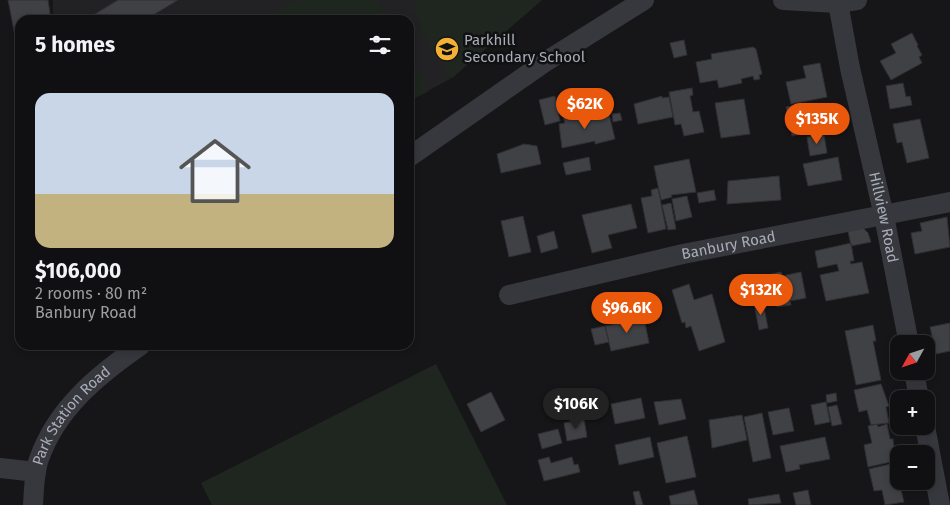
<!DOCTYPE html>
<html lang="en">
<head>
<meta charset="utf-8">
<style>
  body { margin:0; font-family:"Fira Sans",sans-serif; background:#19191b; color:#f1f3f6; height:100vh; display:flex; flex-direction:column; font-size:19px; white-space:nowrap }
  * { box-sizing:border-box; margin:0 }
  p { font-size:16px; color:#9c9d9f }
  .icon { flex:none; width:28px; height:28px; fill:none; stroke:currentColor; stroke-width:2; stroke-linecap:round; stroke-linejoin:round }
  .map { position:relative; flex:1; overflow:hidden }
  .sheet { position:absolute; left:15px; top:15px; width:399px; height:335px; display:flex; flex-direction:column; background:#101012; border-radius:15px; box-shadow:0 2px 8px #0003,0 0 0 1px #303032 }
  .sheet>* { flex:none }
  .needle { width:32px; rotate:230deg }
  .fabs { position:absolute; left:890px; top:335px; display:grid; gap:10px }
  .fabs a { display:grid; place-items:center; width:45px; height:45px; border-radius:10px; background:#101012; box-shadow:0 2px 8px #0003,0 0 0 1px #303032; font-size:25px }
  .price { position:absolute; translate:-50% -42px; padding:0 11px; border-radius:18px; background:#ea580c; color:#fff; font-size:16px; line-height:32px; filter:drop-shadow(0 1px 2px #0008) }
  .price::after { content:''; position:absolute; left:50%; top:30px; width:15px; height:11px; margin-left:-8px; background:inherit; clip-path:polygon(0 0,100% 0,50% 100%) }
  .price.active { background:#222; color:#fff }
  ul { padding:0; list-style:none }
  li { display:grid; align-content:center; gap:10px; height:265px; padding:0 20px }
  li+li { border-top:1px solid #303032 }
  li span { display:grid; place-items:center; height:155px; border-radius:15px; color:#555 }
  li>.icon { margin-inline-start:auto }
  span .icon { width:90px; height:90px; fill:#fffc; stroke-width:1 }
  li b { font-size:21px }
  h2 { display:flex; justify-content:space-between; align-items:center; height:60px; padding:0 20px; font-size:21px }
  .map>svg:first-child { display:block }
</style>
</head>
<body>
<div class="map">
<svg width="950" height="505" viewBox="0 0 950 505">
  <rect width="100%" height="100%" fill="#161618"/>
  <path fill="#222225" d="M53,0H542L452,78L409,101V20H53Z"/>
  <path fill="#1e261f" d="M295,0H378L389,20H261Z
    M414,0H542L452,78C435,54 418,30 414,0Z
    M409,54L429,91L409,101Z
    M436,364L507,505H212L201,483Z"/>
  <path fill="#404145" stroke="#303034" d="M8,0H48L51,20H20V62Z
    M118,0H178L145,20H85Z
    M912,33L918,45L917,46L922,55L919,57L922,63L891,80L880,61L896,53L891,44Z
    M684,40L687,55L674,58L670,43Z
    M753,47L756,49L762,74L759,75L760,79L754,80L753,76L741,79L742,83L719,88L717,80L700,83L696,62L712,59L711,54Z
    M820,63L827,97L791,104L786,82L806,78L803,66Z
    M903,83L906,97L910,96L912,105L890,109L886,86Z
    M692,88L693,95L690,96L693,112L699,111L704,132L684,136L681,124L675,125L669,92Z
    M555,96L560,121L545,125L539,100Z
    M662,96V98L669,97L673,117L638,124L634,104Z
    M744,99L750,134L721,138L715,103Z
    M803,104L807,121L790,125L786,107Z
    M579,110L581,122L609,114L615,139L595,144V141L562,148L559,124L565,123L562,113Z
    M620,113L622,120L613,122L612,114Z
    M920,119L929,158L907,163L902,142L897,143L893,124Z
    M799,125L801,134L792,136L790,126Z
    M824,135L827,153L810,156L807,137Z
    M524,144L537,146L541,164L501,173L497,154Z
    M589,157L591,170L566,175L563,163Z
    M838,157L842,180L808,186L803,164Z
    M689,159L696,192L671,195L672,197L661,200L654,166Z
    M779,176L781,200L727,204L728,181Z
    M658,188L666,229L648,233L641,198L652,196L651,190Z
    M714,190L716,200L699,203L697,193Z
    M687,196L692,217L676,221L672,199Z
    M671,203L676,229L668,230L662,205Z
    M631,204L637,228L608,235L612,248L592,253L582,215Z
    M523,216L531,252L509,257L501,221Z
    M947,217L950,247L915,254L911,233L922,231L920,223Z
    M863,228L868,233L871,242L851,246L848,231Z
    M554,231L558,248L541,253L537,236Z
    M851,243L854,261H850L851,264L862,262L869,293L826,301L820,275L839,271L837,264L818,268L815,251Z
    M781,272L782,276L801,272L806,298L790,301L791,305L777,307L771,274Z
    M689,284L694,300L712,294L725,342L699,351L691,326L686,328L685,322L682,323L672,290Z
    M763,302L768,328L759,330L754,303Z
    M644,318L649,343L611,351L605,326Z
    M950,323V351L936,354L930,327Z
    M873,325L876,341H873L881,380L856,385L845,331Z
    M605,326L609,342L595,345L591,329Z
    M881,384L889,406L886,407L889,423L871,425L867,410L859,412L854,390Z
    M491,392L505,420L481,432L467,404Z
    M836,393L837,401L827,403L826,395Z
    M641,398L645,418L615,424L611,404Z
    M681,399L686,419L659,425L654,402Z
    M826,402L830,422L815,425L811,405Z
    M837,405L842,424L832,426L828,407Z
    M789,408L794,431L773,435L768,412Z
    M762,413L771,458L753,462L744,417Z
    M742,415L747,440L712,448L709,420Z
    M584,419L587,437L567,441L564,423Z
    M877,424L878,427L887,424L890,439H893L895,461L868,467L864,445L872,443L868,426Z
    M558,429L562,443L542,449L538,434Z
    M687,436L696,477L666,483L657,443Z
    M650,437L654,457L619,465L615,445Z
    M825,437L830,459L799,465L800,469L786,472L780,446Z
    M549,457L551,463L572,457L574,465L578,464L580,472L544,481L538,460Z
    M895,463L897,471H899V481H902L903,485L900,486L904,502L885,505L882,490L874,491L869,469Z
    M694,490L698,505H671L669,496Z
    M808,490L811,505H796L793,493Z
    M639,491L643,505H636L633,492Z
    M779,494L781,503L749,505L748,499Z"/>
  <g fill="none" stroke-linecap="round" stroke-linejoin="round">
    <g stroke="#37383d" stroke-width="20">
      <path d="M783,0L838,3L857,0"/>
      <path id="s1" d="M838,3L850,68L884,216L909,344"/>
      <path d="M409,157L545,62L644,0"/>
      <path id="s2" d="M509,295L683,254L950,202"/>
      <path d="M914,371L919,399"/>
      <path d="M925,426L940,505"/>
      <path d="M0,468L36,472"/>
      <path id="s3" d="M33,505C34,490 34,473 39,459C57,408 98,375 141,345"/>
    </g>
  </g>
  <defs>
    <g id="school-disc" transform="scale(1.25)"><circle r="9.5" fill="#f2b134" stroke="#111113"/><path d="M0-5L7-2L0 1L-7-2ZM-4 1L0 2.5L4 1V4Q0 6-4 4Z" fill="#111"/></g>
  </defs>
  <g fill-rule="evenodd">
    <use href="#school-disc" x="447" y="49"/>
  </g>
  <g text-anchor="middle" stroke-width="5" stroke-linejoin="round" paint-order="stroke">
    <g font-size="15" fill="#a8adb8" stroke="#111113" text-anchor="start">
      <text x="464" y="45">Parkhill<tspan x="464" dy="17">Secondary School</tspan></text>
    </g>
    <g font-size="15" fill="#a8adb8" stroke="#111113">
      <text dy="5" stroke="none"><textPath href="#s1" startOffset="219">Hillview Road</textPath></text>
      <text dy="5" stroke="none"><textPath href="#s2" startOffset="225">Banbury Road</textPath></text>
      <text dy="5" stroke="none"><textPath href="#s3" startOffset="101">Park Station Road</textPath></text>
    </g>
  </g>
</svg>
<div class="fabs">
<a><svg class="needle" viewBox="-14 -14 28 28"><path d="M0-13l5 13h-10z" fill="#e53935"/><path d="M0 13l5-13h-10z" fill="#9c9d9f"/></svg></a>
<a>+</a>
<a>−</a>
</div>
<b class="price" style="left:585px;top:130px">$62K</b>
<b class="price" style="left:817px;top:145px">$135K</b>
<b class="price" style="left:761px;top:316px">$132K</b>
<b class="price" style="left:627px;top:334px">$96.6K</b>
<b class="price active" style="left:576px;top:430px">$106K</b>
<section class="sheet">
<h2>5 homes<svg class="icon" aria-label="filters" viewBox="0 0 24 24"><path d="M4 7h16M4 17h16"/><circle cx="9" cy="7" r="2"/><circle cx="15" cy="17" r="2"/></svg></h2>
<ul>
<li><span style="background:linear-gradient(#c9d6e8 65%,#c2b280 0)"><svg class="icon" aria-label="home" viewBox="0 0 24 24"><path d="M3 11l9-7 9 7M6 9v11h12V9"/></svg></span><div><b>$106,000</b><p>2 rooms · 80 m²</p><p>Banbury Road</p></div></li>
</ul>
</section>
</div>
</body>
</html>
